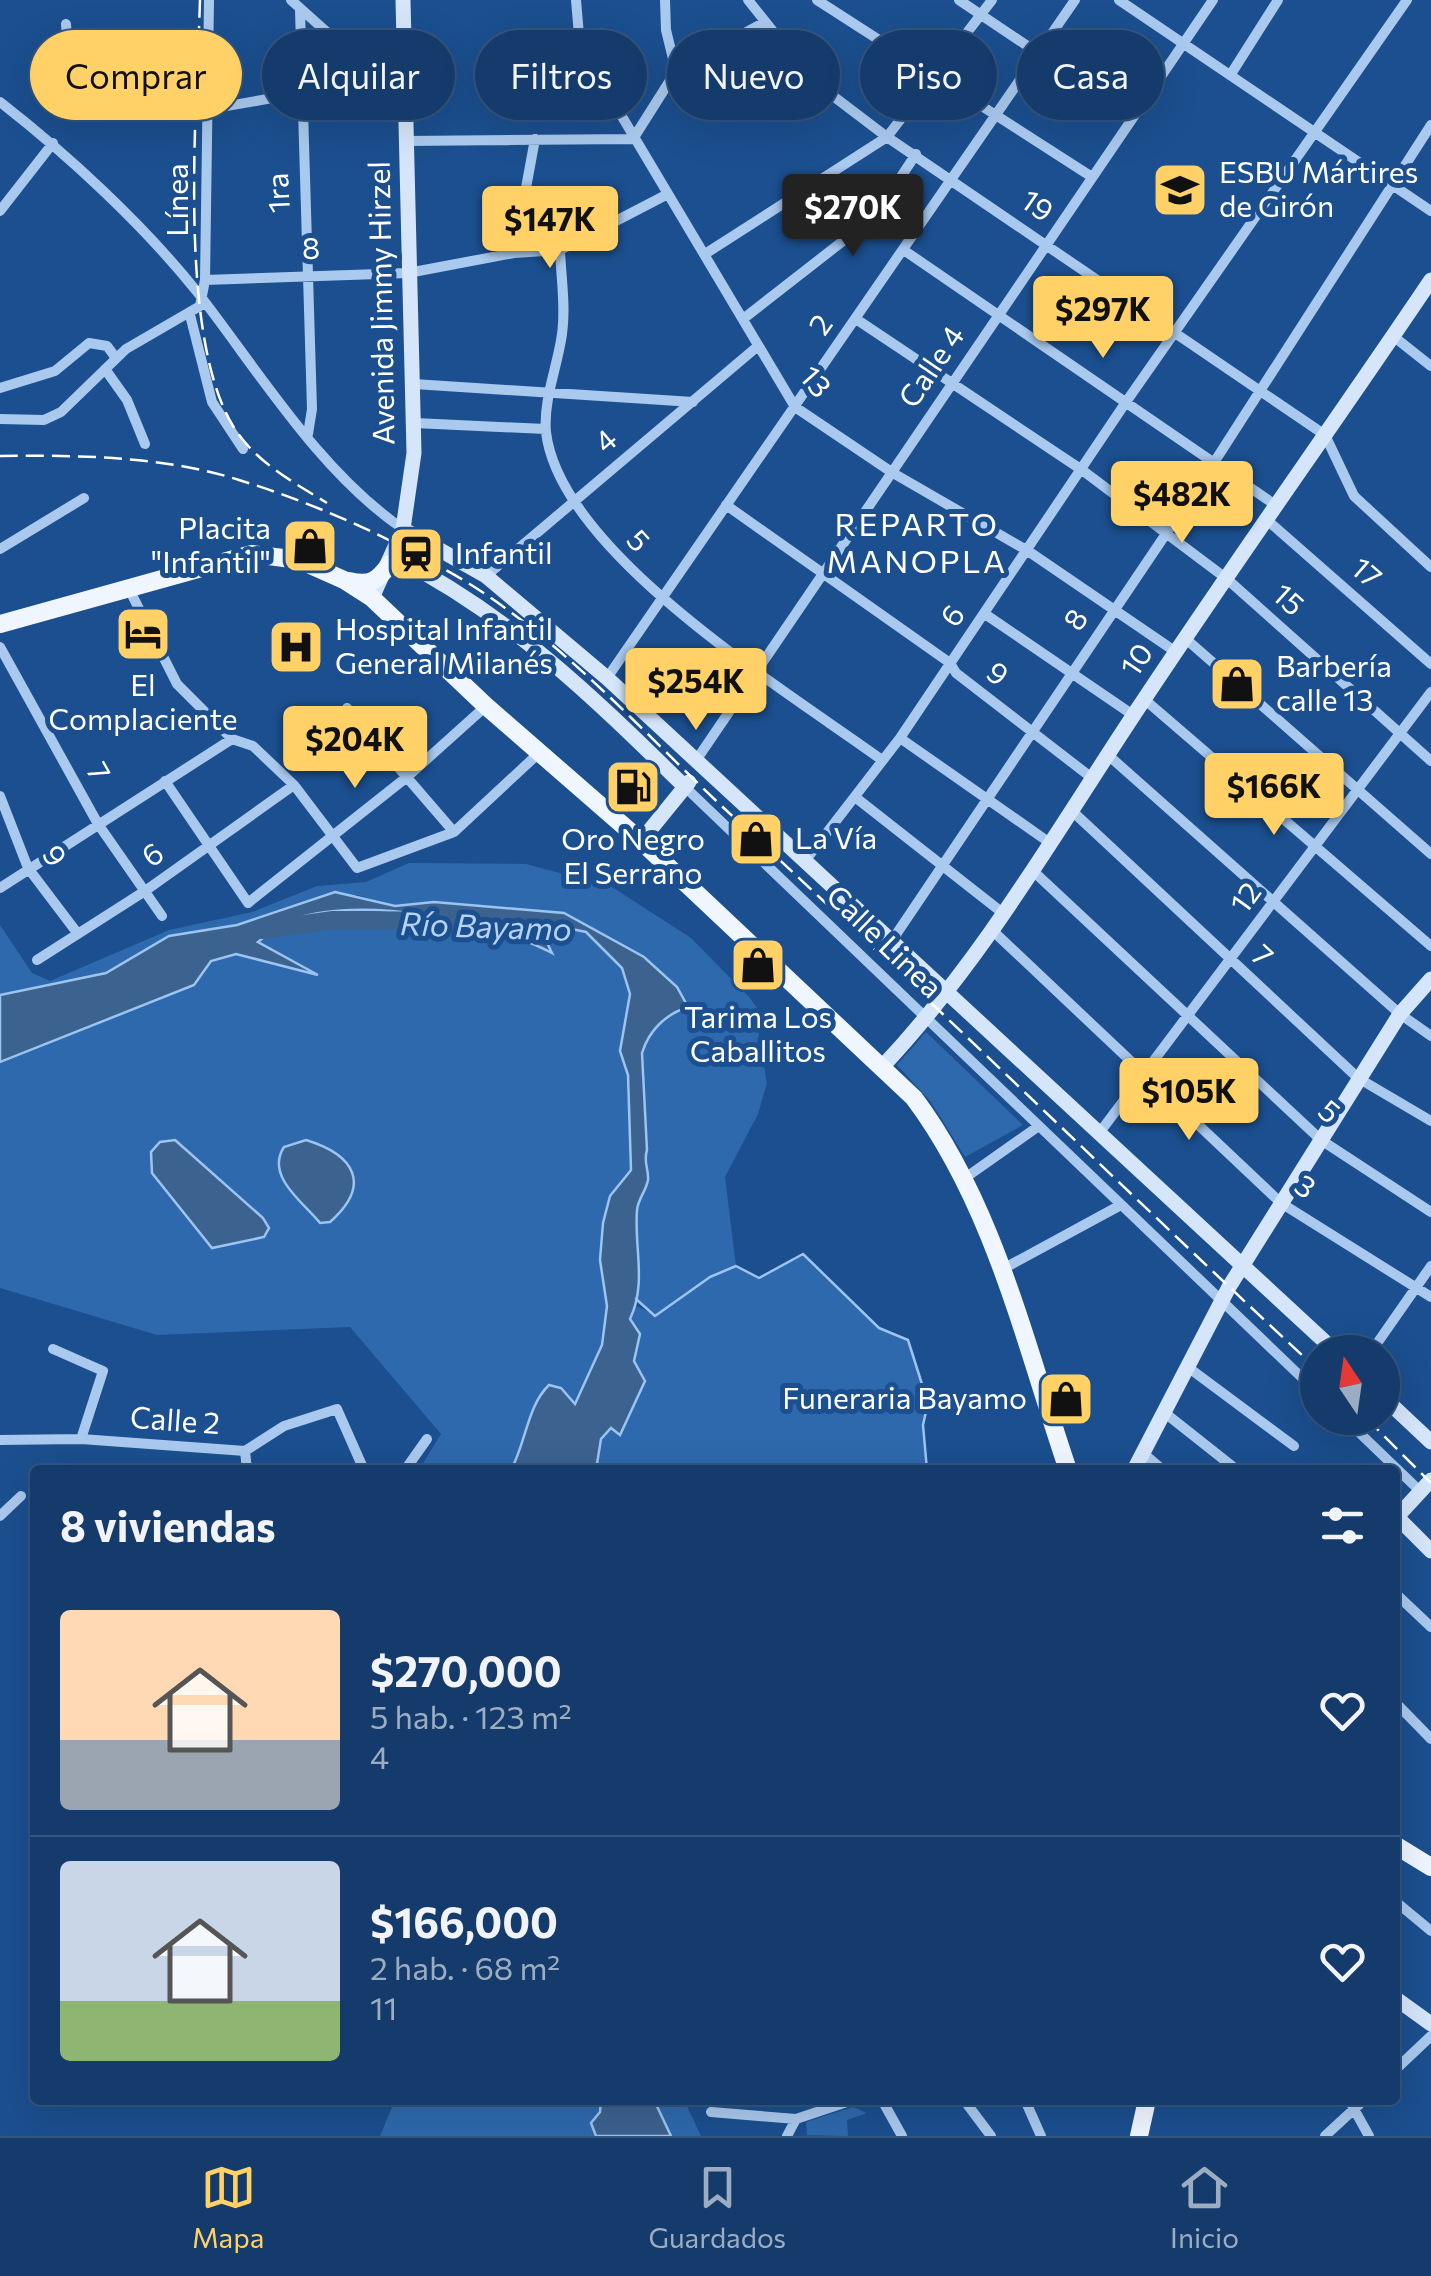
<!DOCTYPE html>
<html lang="es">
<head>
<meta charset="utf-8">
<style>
  body { margin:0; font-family:Commissioner,sans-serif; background:#214673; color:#f1f3f6; height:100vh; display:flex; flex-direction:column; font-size:38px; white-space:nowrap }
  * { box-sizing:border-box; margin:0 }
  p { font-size:32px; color:#9dadc1 }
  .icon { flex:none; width:55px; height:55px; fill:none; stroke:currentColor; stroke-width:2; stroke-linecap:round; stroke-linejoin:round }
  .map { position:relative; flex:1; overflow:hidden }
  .panel { position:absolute; left:30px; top:1465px; width:1370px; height:640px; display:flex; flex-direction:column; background:#143b6b; border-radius:10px; box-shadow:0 10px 40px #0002,0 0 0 2px #33557e }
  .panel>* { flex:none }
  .top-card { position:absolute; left:30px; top:30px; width:1372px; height:90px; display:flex; gap:20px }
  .needle { width:65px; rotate:347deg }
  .controls { position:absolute; left:1300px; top:1335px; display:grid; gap:20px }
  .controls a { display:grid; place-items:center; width:100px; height:100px; border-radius:50%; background:#143b6b; box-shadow:0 10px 40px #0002,0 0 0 2px #33557e; font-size:50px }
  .price { position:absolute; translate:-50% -85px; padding:0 22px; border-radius:10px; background:#ffd166; color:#111; font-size:32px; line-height:65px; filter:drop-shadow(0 2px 5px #0008) }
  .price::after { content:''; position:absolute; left:50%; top:60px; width:30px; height:22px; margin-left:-15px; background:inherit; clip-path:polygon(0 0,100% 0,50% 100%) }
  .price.current { background:#222; color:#fff }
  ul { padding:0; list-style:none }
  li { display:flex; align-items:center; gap:30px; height:250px; padding:0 30px }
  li+li { border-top:2px solid #33557e }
  li span { display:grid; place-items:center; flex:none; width:280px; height:200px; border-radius:10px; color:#555 }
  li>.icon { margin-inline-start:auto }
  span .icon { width:120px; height:120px; fill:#fffc; stroke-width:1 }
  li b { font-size:42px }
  h2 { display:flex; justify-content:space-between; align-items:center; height:120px; padding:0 30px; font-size:42px }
  .chip { padding:0 35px; border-radius:45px; background:#143b6b; box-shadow:0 10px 40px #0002,0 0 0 2px #33557e; font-size:35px; line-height:90px }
  .chip.current { background:#ffd166; color:#111 }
  .tabs { display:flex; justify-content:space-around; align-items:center; height:140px; border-top:2px solid #33557e; background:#143b6b; font-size:28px; color:#9dadc1 }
  .tabs a { display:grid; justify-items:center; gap:5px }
  .tabs .current { color:#ffd166 }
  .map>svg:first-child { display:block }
</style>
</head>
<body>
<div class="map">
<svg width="1431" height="2136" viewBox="0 0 1431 2136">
  <rect width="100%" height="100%" fill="#1b4f8f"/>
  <path fill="#2e69ad" d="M409,863L526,864L612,887L691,938L749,997L759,1010V1039L767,1083L758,1114L725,1177L736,1266L759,1278L803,1254L879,1328L908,1340L928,1403L923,1425L927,1470H596L601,1439L611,1427L620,1434L640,1334L630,1319L636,1306L649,1312L637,1301C643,1269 630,1237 637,1204C639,1196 646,1189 647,1181C649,1170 643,1162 647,1150L642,1053C647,1036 662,1014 680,1010L604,936L564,913L434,902L395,906L357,895L237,925L169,936L106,973L0,995V925L32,973L50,981L169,930L252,912L317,886L366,882Z
    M344,912C416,913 486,918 550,952L540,930L562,927L586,932L622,968L630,994L620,1051L628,1075L631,1170L622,1179L600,1260L607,1306L602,1345L574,1404L549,1385C528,1406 526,1443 511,1470H419L441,1434L350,1327L157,1335L0,1288V1062L194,985L211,961L236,954L311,972L257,942L289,920Z
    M926,1032L1023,1125L965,1157L931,1102L897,1065Z
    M395,2100H601L600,2112L591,2123L596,2136H380Z
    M654,2100H684L701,2136H671Z
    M853,2107L867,2113L847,2120L848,2136L801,2135H807L806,2122Z"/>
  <path fill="#3c6290" stroke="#9cc4f0" stroke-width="2.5" d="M335,892L395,906L434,902L564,913L644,957L677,987L688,1007C666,1014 649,1030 642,1053L647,1150C643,1162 649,1169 648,1180C646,1191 638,1199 637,1210C634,1248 647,1283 630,1319L640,1334L634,1361L645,1381L620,1435L611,1428L601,1439L596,1470H511C526,1443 527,1406 549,1385L561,1388L575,1404L602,1345L607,1306L600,1260L603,1223L610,1196L631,1170L628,1075L620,1051L630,994L622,968L586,932L562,927L541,930L552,953C490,920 357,894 289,921C278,925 266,936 258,942L318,975L236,954L211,961L194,985L0,1062V995L106,973L169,936L237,925Z
    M175,1140L263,1218L269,1228L264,1237L212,1248L152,1173L151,1152L160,1142Z
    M306,1140C355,1155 372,1185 330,1222L320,1223C303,1202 265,1176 284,1147Z
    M601,2100H654L671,2136H596L591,2123L600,2112Z"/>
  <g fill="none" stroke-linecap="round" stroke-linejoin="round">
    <path stroke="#9cc4f0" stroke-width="2.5" d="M636,1299L655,1316L710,1277L736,1266L759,1278L803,1254L879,1328L908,1340L928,1403L923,1425L927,1470"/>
    <path stroke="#3c6290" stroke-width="18" d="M262,930L333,920L475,921"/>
    <path stroke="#a9c9ee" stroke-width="10" d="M291,0L405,102
      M576,0L579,35L602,83L795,407L893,473L1028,551L1176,652
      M665,0L666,30L676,71
      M748,0L812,80L887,137L1325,435L1354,496L1431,567
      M817,0L1092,177
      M959,0L1133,117
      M1119,0L1431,211
      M300,10L312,409L308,434
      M66,24C68,44 64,86 76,102C103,135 258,100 299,93
      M300,55L354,60
      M1231,74L1278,0
      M0,102C69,156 143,224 198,293C260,373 319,471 403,529
      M406,141L633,139L676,71L765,22
      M0,211L53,143
      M560,250C561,277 566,307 562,334C558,365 543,400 546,432C560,553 787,691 882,760
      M905,251L1277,506
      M514,253L535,139
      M705,254L887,137L992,0
      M205,280L209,0
      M190,315L212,402L243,449
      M743,319L875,216L916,154
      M856,319L1082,470L1227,579L1431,761
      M1393,336L1431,366
      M105,369L127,400L145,444
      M414,384L693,402
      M0,388L55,371L89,343L107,346L116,358
      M0,419L44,420L61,412L126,349L200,306L205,280L408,273L514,253L560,250L666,195
      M415,423L545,429
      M726,505L950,663L956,673L1092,778
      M1267,520L1431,664
      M0,549L84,498
      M486,576L758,346
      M128,587L177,684L232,739L253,746L294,785L357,868L454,832L540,752
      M985,614L1133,715
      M1186,639L1431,854
      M0,647L98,824L162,916
      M607,678L1075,0
      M1144,699L1431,946
      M347,708L454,832
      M900,738L1050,843
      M1108,755L1400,1014L1431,1036
      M695,762L1213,0
      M165,781L248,903L407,777L486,706
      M685,787L1318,1393
      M0,796L28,868L78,934
      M855,797L1004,914
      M1071,810L1358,1078L1431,1121
      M805,861L900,738L1126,402L1407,0
      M1032,870L1321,1140L1431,1212
      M0,888L232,739
      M993,931L1281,1203L1431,1297
      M893,939L1215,461L1431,125
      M37,960L145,891L294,785
      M1100,1132L1431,692
      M965,1178L1036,1128
      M1001,1270L1119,1206
      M53,1349L103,1371L81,1439
      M1371,1352L1431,1266
      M1189,1368L1294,1446
      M1165,1413L1237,1470
      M1344,1418L1421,1492
      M0,1440L81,1439L245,1451L284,1426L337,1409L364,1470
      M245,1451L247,1470
      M1143,1453L1163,1470
      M405,1470L427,1439
      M0,1516L21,1496
      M1395,1593L1431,1627
      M1395,1702L1431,1739
      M1395,1901L1431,1931
      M1395,2070L1431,2036
      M882,2100L902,2136
      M964,2100L991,2136
      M1025,2100L1041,2136
      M1349,2100L1369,2136
      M711,2112L796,2119L853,2100
      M787,2136L796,2119
      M1325,2136L1364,2100"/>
    <path stroke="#d6e6fa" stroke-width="15" d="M403,529L486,576L607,678L1336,1352
      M393,556C510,615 593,697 685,787
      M372,598L403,529L414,453L403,0
      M641,841L689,782
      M883,1066C986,956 1060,825 1143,701C1237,559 1336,421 1431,280
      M1382,1396L1431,1442
      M1134,1470L1229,1287L1400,1014L1431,979
      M1397,1517L1431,1551
      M1395,1519L1431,1480
      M1395,1998L1431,2024"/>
    <path stroke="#f0f6ff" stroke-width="18" d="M349,581C371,586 377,581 390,564
      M0,624L252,554L299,560L344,580L372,598L486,706L641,841L914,1098C994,1205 1025,1344 1068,1470
      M1395,1845L1431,1867
      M1139,2136L1147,2100"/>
    <path stroke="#fff" stroke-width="2.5" stroke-dasharray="18 8" stroke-linecap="butt" d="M200,0C197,110 177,333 233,426C254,461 293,482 327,503
      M0,456C78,455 164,456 239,480C308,501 380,533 444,569C552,628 638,728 727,811C926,995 1119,1185 1318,1370
      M1366,1418L1431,1483"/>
  </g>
  <defs>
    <g id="school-square" transform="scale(2.875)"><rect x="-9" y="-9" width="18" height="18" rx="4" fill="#ffd166" stroke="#1b4f8f"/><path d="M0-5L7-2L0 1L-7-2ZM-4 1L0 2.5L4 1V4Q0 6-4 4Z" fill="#111"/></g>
    <g id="shop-square" transform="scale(2.875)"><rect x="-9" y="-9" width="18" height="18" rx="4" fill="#ffd166" stroke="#1b4f8f"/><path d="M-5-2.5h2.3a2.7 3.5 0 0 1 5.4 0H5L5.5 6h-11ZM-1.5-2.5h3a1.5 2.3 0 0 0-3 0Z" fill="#111"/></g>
    <g id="station-square" transform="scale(2.875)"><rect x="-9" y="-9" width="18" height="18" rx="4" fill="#ffd166" stroke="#1b4f8f"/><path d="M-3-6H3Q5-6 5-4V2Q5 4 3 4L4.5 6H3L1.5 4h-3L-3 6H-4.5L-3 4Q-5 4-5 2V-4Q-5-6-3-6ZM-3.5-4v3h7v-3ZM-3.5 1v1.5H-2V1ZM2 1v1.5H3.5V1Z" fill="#111"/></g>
    <g id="hotel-square" transform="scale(2.875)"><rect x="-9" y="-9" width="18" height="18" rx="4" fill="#ffd166" stroke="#1b4f8f"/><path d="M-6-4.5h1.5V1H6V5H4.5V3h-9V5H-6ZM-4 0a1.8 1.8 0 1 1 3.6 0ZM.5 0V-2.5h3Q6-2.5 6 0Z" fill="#111"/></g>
    <g id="hospital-square" transform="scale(2.875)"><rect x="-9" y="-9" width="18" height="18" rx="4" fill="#ffd166" stroke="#1b4f8f"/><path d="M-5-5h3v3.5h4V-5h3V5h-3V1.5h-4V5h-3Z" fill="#111"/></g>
    <g id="fuel-square" transform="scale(2.875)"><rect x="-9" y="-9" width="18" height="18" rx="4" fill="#ffd166" stroke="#1b4f8f"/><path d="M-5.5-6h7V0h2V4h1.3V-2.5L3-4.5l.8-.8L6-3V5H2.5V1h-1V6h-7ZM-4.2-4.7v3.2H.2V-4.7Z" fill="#111"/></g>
  </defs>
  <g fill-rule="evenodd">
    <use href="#school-square" x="1180" y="190"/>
    <use href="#shop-square" x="310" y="546"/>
    <use href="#station-square" x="416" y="554"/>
    <use href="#hotel-square" x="143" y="634"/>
    <use href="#hospital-square" x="296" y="647"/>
    <use href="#shop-square" x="1237" y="684"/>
    <use href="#fuel-square" x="633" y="787"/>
    <use href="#shop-square" x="756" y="839"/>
    <use href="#shop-square" x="758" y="965"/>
    <use href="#shop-square" x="1066" y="1399"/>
  </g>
  <g text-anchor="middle" stroke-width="10" stroke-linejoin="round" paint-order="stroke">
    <g font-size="30" fill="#fff" stroke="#1b4f8f" text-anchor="start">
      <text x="1219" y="183">ESBU Mártires<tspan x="1219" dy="34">de Girón</tspan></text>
      <text x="271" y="539" text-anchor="end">Placita<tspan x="271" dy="34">"Infantil"</tspan></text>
      <text x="455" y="564">Infantil</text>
      <text x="335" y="640">Hospital Infantil<tspan x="335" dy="34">General Milanés</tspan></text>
      <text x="1276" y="677">Barbería<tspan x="1276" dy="34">calle 13</tspan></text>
      <text x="143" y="696" text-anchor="middle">El<tspan x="143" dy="34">Complaciente</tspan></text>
      <text x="795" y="849">La Vía</text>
      <text x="633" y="850" text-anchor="middle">Oro Negro<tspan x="633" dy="34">El Serrano</tspan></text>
      <text x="758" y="1028" text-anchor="middle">Tarima Los<tspan x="758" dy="34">Caballitos</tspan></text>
      <text x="1027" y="1409" text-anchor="end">Funeraria Bayamo</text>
    </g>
    <g font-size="30" fill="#fff" stroke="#1b4f8f">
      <text transform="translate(279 193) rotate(-93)" y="10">1ra</text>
      <text transform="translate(178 200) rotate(-90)" y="10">Línea</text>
      <text transform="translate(1037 206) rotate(35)" y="10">19</text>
      <text transform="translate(311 249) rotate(-2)" y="10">8</text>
      <text transform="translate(382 303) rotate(-91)" y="10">Avenida Jimmy Hirzel</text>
      <text transform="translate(821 325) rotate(-55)" y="10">2</text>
      <text transform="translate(932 367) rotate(-56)" y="10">Calle 4</text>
      <text transform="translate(815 382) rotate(49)" y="10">13</text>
      <text transform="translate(606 441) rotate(-40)" y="10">4</text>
      <text transform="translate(638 541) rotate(48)" y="10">5</text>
      <text transform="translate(1366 573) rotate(41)" y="10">17</text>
      <text transform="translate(1288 600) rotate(42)" y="10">15</text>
      <text transform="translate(953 616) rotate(-54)" y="10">6</text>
      <text transform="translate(1076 620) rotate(-57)" y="10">8</text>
      <text transform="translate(1137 660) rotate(-56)" y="10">10</text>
      <text transform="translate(997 674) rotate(39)" y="10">9</text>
      <text transform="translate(98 772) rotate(61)" y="10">7</text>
      <text transform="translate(153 855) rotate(-36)" y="10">6</text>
      <text transform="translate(54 856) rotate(59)" y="10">9</text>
      <text transform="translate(1246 898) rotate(-54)" y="10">12</text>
      <text transform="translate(884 942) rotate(44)" y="10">Calle Linea</text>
      <text transform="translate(1262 956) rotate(43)" y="10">7</text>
      <text transform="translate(1329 1112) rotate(40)" y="10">5</text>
      <text transform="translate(1305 1187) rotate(35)" y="10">3</text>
      <text transform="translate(175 1421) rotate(4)" y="10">Calle 2</text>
    </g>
    <g font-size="32" letter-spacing="2.5" fill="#fff" stroke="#1b4f8f">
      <text x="917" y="536">REPARTO<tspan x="917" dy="37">MANOPLA</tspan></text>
    </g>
    <g font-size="32" font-style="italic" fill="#b5d3f5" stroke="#1b4f8f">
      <text transform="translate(486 927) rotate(2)" y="11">Río Bayamo</text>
    </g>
  </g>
</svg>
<div class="controls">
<a><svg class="needle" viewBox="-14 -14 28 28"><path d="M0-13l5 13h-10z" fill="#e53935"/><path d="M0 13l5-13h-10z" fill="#9dadc1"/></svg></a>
</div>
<b class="price current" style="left:853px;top:259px">$270K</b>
<b class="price" style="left:550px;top:271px">$147K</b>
<b class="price" style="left:1103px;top:361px">$297K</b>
<b class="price" style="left:1182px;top:546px">$482K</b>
<b class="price" style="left:696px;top:733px">$254K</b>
<b class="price" style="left:355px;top:791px">$204K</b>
<b class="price" style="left:1274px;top:838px">$166K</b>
<b class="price" style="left:1189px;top:1143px">$105K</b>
<div class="top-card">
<a class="chip current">Comprar</a>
<a class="chip">Alquilar</a>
<a class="chip">Filtros</a>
<a class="chip">Nuevo</a>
<a class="chip">Piso</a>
<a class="chip">Casa</a>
</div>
<section class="panel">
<h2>8 viviendas<svg class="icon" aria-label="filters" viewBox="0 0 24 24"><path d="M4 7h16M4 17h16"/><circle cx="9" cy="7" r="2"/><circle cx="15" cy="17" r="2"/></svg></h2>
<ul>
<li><span style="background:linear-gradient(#ffd9b3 65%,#9aa5b1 0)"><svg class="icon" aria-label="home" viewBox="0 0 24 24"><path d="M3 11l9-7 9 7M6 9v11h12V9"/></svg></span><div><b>$270,000</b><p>5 hab. · 123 m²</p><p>4</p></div><svg class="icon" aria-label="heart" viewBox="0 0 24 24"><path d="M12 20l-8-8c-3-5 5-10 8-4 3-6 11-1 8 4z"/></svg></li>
<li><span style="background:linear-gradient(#c9d6e8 70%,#8fb573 0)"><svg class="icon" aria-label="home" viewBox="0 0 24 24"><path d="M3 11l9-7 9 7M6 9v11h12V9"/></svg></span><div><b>$166,000</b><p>2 hab. · 68 m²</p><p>11</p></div><svg class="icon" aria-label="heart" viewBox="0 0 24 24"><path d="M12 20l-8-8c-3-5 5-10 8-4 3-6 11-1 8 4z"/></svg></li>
</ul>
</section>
</div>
<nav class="tabs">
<a class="current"><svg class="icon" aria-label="map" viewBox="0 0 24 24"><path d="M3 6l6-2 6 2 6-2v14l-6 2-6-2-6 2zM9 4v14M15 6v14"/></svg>Mapa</a>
<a><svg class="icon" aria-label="saved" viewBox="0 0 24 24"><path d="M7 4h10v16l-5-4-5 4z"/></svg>Guardados</a>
<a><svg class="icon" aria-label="home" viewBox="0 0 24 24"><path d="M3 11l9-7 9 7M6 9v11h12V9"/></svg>Inicio</a>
</nav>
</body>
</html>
